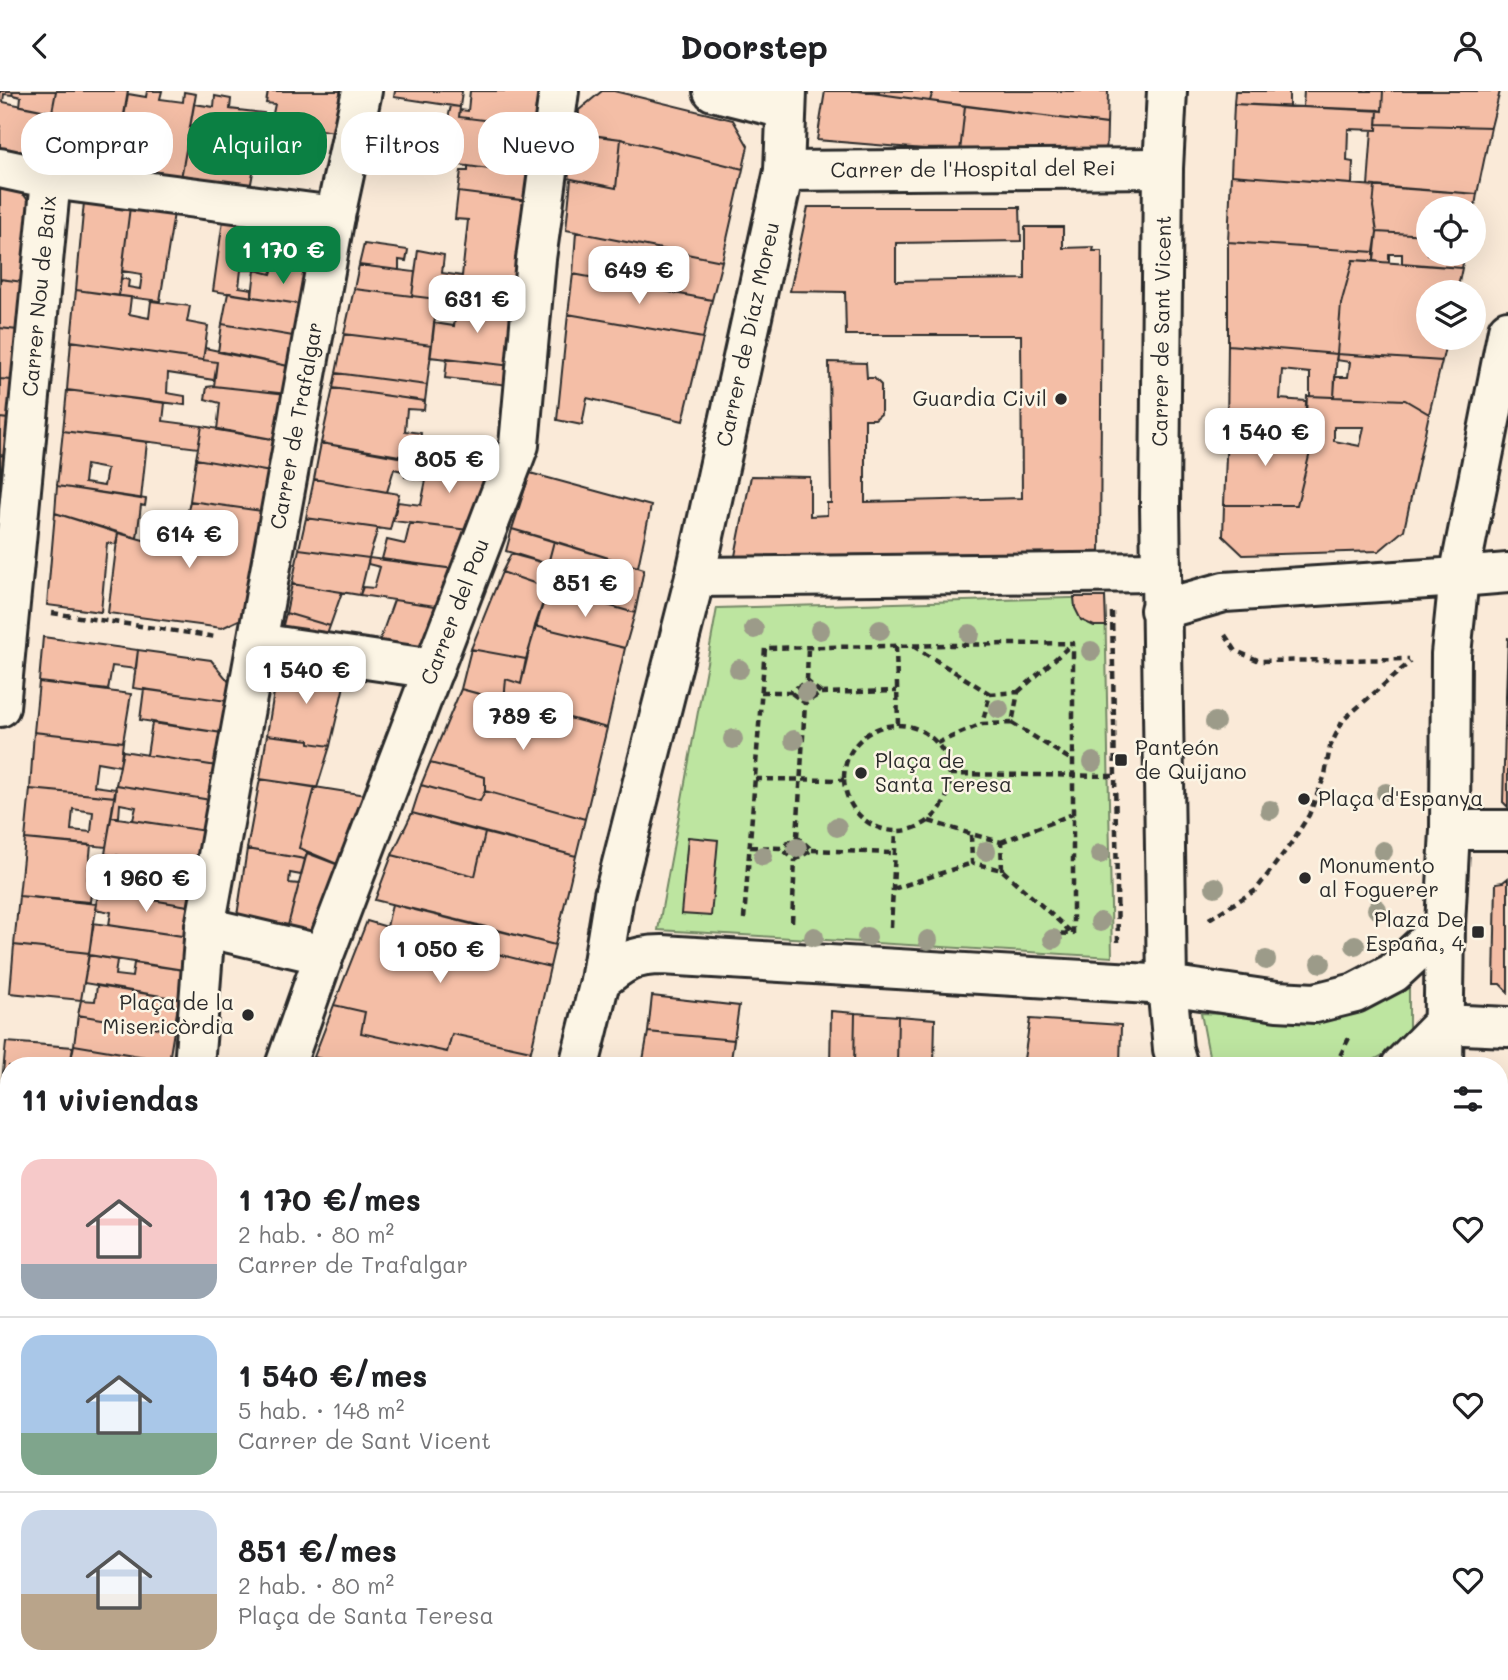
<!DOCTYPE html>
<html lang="es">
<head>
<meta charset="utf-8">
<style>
  body { margin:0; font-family:Mali,sans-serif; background:#f2f2f2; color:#202124; height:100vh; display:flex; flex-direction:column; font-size:26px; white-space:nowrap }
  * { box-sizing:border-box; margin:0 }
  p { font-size:23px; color:#757577 }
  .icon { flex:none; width:38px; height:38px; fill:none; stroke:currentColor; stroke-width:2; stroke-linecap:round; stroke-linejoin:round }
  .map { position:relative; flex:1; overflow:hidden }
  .drawer { position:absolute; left:0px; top:966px; width:1508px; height:623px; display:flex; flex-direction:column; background:#fff; border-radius:28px 28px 0 0; box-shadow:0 7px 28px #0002 }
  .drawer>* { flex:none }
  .hud { position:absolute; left:21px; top:21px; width:700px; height:63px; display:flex; gap:14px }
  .buttons { position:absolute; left:1416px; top:105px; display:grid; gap:14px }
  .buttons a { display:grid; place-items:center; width:70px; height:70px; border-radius:50%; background:#fff; box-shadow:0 7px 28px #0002; font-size:35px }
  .price { position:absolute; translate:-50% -60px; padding:0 16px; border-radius:14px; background:#fff; color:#222; font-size:23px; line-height:46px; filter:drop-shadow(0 2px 4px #0008) }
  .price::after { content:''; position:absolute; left:50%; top:42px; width:21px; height:16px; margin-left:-10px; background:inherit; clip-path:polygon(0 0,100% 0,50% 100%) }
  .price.on { background:#0b8043; color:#fff }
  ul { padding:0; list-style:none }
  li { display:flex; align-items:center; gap:21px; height:175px; padding:0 21px }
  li+li { border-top:2px solid #e0e0e0 }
  li span { display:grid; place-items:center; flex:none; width:196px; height:140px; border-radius:21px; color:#555 }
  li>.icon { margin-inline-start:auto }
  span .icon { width:84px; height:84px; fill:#fffc; stroke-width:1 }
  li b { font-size:30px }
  h2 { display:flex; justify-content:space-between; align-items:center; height:84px; padding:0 21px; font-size:30px }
  .tag { padding:0 24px; border-radius:28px; background:#fff; box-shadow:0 7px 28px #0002; font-size:24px; line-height:63px }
  .tag.on { background:#0b8043; color:#fff }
  header { display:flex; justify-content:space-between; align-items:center; height:91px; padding:0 21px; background:#fff; font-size:32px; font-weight:800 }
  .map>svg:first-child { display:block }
</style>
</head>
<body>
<header><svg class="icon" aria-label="back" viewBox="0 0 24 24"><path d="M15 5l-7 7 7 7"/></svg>Doorstep<svg class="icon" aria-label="person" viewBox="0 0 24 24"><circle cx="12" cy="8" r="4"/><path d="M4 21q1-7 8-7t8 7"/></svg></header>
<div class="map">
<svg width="1508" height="1589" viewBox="0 0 1508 1589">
  <rect width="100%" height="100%" fill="#faead8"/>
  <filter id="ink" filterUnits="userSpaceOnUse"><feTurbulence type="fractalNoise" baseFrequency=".0143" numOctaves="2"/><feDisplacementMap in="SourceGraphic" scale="14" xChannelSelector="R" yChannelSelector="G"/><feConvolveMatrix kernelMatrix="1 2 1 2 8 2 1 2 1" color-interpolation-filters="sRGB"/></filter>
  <g filter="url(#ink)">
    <path fill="#bde5a0" stroke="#748866" stroke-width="2" d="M1105,506L1112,866L658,839L717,517Z
      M1409,892V941L1402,953L1363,975H1211L1201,922L1306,928Z
      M714,1580H1326L1330,1589H717Z"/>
    <path fill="#90c7ee" stroke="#6889a0" stroke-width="2" d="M1500,1290L1508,1292V1360L1500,1365Z"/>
    <path fill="#f4bea6" stroke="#2b2b2b" stroke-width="2" fill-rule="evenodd" d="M0,0H12L13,4L4,3L3,11L52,21L57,74L0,65Z
      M12,0H56L52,21L20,15L21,6L13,4Z
      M56,0H128L114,82L57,74L52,21Z
      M147,0H162L160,8L183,11L184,1L196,3L180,93L114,82L128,3L146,6Z
      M268,0H351L342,42L271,32L275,13L266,12Z
      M395,0H462L460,16L394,6Z
      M470,0H545L541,36L459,26L460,19L468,20Z
      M602,0H614L733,29L748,55L743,78L621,48L578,42L579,19Z
      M825,0H858L965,15L960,61L817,49Z
      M858,0H933L930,10Z
      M933,0H1108L1107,33L930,10Z
      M1235,0H1289V16L1234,13Z
      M1304,0H1383L1382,20L1303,16Z
      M1383,0H1500L1491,36L1377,33L1378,19L1382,20Z
      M215,5L231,8L230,18L264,22L249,103L180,93L194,13L214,16Z
      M1234,13L1378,19L1377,39L1348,38L1347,70L1353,71L1352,93L1231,84Z
      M451,15L460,16L459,26L541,36L535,84L437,71Z
      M965,15L1107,33L1106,71L960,61Z
      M1377,33L1491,36L1477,103L1368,95L1372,39H1377Z
      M388,35L443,44L436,75L381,68Z
      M572,42L621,48L616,97L567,87Z
      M621,48L743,78L722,170L566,139L571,88L616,97Z
      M468,75L538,85L535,111L458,101L461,80H468Z
      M1231,84L1375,95L1373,116L1377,141L1374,161L1228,151Z
      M1375,95L1477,103L1474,121V117H1428V144L1377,141L1373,116Z
      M0,98L21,100L38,123L31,192L0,188Z
      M458,101L530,110L518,218L412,205L418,159L444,164L442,182L462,185L468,129L455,128Z
      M84,111L130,116L119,205L76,199Z
      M130,116L174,122L160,210L119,205L121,187L129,189L128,196L140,198L142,183L122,180Z
      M808,116H1020L1021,150L896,152V190L1025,188V136H1063V157L1094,156L1093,160H1102L1100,469L733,475L751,385L810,386V425L827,424V412H831L829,271L866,272L867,287H874L881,294V323L875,328H865V411L1022,407L1021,244H846L845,201L790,200Z
      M223,129L261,134L255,179H241L239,196L252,198V206L213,200Z
      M261,134L320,142L313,182L273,177L271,183L255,179Z
      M576,141L722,170L712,209L573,183Z
      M1377,141L1428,144V163H1465L1462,177L1402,172V163H1389V172L1374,170Z
      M1228,151L1374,161V170L1353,169L1341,213L1337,263L1228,254Z
      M364,153L408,159L406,170L399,169V179L359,174Z
      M1353,169L1462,177L1457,201H1428V247H1447L1442,270L1337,263L1341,213Z
      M359,174L415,181L412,205L354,198Z
      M273,177L313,182L306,214L252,206L255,179L271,183Z
      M573,183L712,209L703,247L568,223Z
      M0,188L31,192L26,240L0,237Z
      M354,198L437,208L432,254L344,243Z
      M76,199L131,206L129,223L149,227L151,210L190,215L187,231L208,235L203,269L71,250Z
      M228,202L306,214L299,246L222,233Z
      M457,211L518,218L512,275L430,266L434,232L454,235Z
      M568,223L703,247L683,330L587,307L582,334L557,329Z
      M222,233L299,246L293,276L218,261Z
      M0,237L26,240L22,290L0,288Z
      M344,243L432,254L427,294L336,282Z
      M71,250L217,271L214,289L168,282L167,302L185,305V314L67,299Z
      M1228,254L1337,263L1334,306L1310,305V282L1282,279L1280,308L1306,310L1305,345L1227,341Z
      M205,257L293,276L287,303L214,295L217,271L203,269Z
      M1337,263L1442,270L1429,323L1405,309L1334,306L1335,286H1348L1350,271L1336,269Z
      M447,267L512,275L509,294L445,287Z
      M336,282L427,294L425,310L333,297Z
      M0,288L22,290L18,329L0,327Z
      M214,295L287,303L278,349L217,339L220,312L205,308L207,296Z
      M333,297L425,310L424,319L407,318L405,340L421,342L418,368L321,352Z
      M67,299L165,312L163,330L202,335L198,357L63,340Z
      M1307,305L1405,309L1429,323L1404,439L1379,460L1243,464L1223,445L1224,414H1297L1314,345H1305ZM1334,336H1364L1360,355L1334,350Z
      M0,327L18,329L15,366L0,364Z
      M202,335L278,349L271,381L196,368Z
      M63,340L147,351L141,408L57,395ZM86,374L107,378L104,395L84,392Z
      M1227,341L1314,345L1297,414H1224Z
      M321,352L409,368L406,381L394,378L387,401L314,388Z
      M0,364L15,366L11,411L0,409Z
      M196,368L271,381L262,420L190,410Z
      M409,368L500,376L477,440L393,430L398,411L421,414L426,389L405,386Z
      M530,382L651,415L638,476L512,438Z
      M314,388L399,403L390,439L306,427Z
      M57,395L146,408L145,415L141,414L137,447L55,422Z
      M190,410L262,420L241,528L222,537L108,522L118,442L180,459Z
      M55,422L118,442L116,453L107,452L101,521L47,514Z
      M306,427L378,437L369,467L299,458Z
      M410,432L477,440L462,479L382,468L387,449L405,453Z
      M512,438L554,450L548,473L506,460Z
      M554,450L644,478L635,522L542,495Z
      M299,458L369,467L360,504L292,493Z
      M511,463L548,473L542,495L502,481Z
      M369,467L462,479L449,517L360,504L363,496L374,497L380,476L368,473Z
      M502,481L548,497L526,568L471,558Z
      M292,493L342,501L330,535L286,522Z
      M548,497L635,522L625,557L535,535Z
      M1074,506H1105L1106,535H1094L1081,529L1075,517Z
      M394,509L449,517L432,565L377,557Z
      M286,522L330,535L325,549L280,546Z
      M535,535L625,557L607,637L504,610L506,588L521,593Z
      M43,546L138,559L136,578L112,575L108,599L39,591Z
      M1508,546V636H1505Z
      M471,558L526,568L521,593L506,588L504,610L461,598Z
      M138,559L211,569L230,592L227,610L133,597Z
      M278,577L346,586L330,655L309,652V649L267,644Z
      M39,591L131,603L123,651L34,641Z
      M144,598L227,610L222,642L140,629Z
      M461,598L607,637L585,728L485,700V686L430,672Z
      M152,632L222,642L217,675L147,664Z
      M1505,636H1508V716L1503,711Z
      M34,641L123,651L120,675L97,671L94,695L116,698L115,706L30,698Z
      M267,644L309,649V652L330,655L317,697L260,688Z
      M123,660L217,675L211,709L116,694Z
      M430,672L485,686V700L480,710L421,694Z
      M260,688L315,696L299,757L305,759L307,762L305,768L247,758Z
      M116,694L211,709L206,740L133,729L136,716L120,713L119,726H111Z
      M421,694L480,710L485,700L585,728L576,765L412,722Z
      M315,696L378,706L349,778L299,757Z
      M30,698L115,706L106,756L25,748ZM73,718L93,721L91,741L71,739Z
      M412,722L485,742L475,785L392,764Z
      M111,726L206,740L200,779L105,763Z
      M485,742L576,765L555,854L375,809L392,764L475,785Z
      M688,746L718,749L711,825L681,823Z
      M25,748L91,754L87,793L92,794L90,811L19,805Z
      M247,758L305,768L301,784L290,782L289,792L299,793L287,838L237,825Z
      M307,762L349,778L323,846L287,838Z
      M114,764L200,779L194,816L99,800L101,792L110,794Z
      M1508,787V901L1500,893H1494L1496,792L1503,791Z
      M99,800L194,816L189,846L109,834L111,821L95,818Z
      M19,805L97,813L89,862L14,854Z
      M392,813L478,834L473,857L550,876L531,960L452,943L447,961L361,942L365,921L334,914L367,830L387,836Z
      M93,832L189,846L184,879L89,864Z
      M478,834L555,854L550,876L473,857Z
      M14,854L89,862L81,909L10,902Z
      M89,864L117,869L115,884L132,886L134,872L184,879L179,908L84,892Z
      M97,895L179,908L174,940L78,924L81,909L95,910Z
      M652,905L739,915L734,949L648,941Z
      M334,914L365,921L361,942L447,961L452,943L531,960L527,975H350L314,966Z
      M831,920L855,922L854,975H830Z
      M855,922L898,925L897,975H854Z
      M78,924L174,940L169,970L74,954Z
      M898,925L935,928L934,975H897Z
      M1030,928L1121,934L1120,975H1023Z
      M648,941L734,949L730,975H642Z
      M6,951L73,956L70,975H9V1002L1,1001Z
      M74,954L169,970L168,975H88L89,971L71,969Z
      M314,966L350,975H310Z
      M1508,1005V1038L1500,1024L1503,1022L1501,1018Z
      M0,1111L9,1112V1172L6,1176L0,1175Z
      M9,1172V1221L0,1220V1175L6,1176Z
      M0,1274H9V1341L0,1340Z
      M0,1424L9,1425V1580H87L86,1589H0Z
      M336,1580H350L366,1589H331Z
      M350,1580H453L452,1589H366Z
      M453,1580H556V1589H452Z
      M610,1580H714V1582L609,1584Z
      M714,1580H860L864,1589H717Z
      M1141,1580H1326L1330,1589H1135Z"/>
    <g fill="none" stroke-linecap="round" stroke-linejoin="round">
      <g stroke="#2b2b2b" stroke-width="26">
        <path id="lane" d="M1500,1580L1508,1567"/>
      </g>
      <g stroke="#2b2b2b" stroke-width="44">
        <g id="street">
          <path d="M713,0L785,18"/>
          <path d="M0,77L51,88L335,125"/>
          <path id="s1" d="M784,80L1163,77"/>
          <path d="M695,486L1160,481"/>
          <path d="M1459,486L1508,482"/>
          <path d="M257,552L434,578"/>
          <path id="s2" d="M0,616L51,88"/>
          <path d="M1450,739H1508"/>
          <path d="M205,836L324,864"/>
          <path d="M600,890C622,872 633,864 662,864L1167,894"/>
          <path id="s3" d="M194,975L205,836L335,125L362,0"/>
          <path id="s4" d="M285,975L324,864L519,354L536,168L559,0"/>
          <path id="s5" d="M579,975L600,890L614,804L695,486L784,80L787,0"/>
          <path d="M0,1241L9,1242"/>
          <path d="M270,1589L275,1580"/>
        </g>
      </g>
      <g stroke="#2b2b2b" stroke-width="44">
        <path id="secondary" d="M1167,0L1163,77L1160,414L1167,894L1173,958L1178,975
          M1160,519L1224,501L1459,486
          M1167,894L1277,910L1315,912L1355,902L1393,882L1445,834
          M1401,975L1442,933L1508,936
          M1443,975L1445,834L1450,739L1451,563L1459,486L1508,239
          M1500,1126L1508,1139
          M1500,1479L1508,1484
          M1429,1580L1430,1589"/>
      </g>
      <path stroke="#2b2b2b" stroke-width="4.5" stroke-dasharray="7 5" stroke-linecap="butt" d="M1112,521L1118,851
        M52,522L216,546
        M1225,544L1236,560L1260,570L1409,568
        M896,555L898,634
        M913,555L990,603
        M807,590L808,556
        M761,601H790L807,590L821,602L805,612L790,601
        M1018,601L1073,552
        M821,602L897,600
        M1012,632L1073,670
        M844 687a53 53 0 1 1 106 0a53 53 0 1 1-106 0Z
        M937,652L982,633L1012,632L1018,601L990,603L982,633
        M950,683L1115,685
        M755,688L844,689
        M929,730L971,743
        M797,746L805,612
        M1001,751L1073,723
        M750,756L781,757L795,769L812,759L797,746L781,757
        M812,759L894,762
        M1002,779L1001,751L971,743L972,772L1002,779L1072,842
        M893,798L972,772
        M744,828L765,557L1073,552V843L1047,842
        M1209,828L1256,799L1292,751L1309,724L1325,684L1330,656L1343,629L1410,571
        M792,831L795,769
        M891,836L896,740
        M1335,975L1349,947
        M565,1589V1580
        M581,1589V1580"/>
      <use href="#lane" stroke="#fcf5e5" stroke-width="21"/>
      <use href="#street" stroke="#fcf5e5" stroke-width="38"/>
      <use href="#secondary" stroke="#fcf5e5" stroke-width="38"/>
    </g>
    <g fill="#9c9b89">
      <circle cx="754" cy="538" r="10"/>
      <circle cx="820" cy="539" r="10"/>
      <circle cx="880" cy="539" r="10"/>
      <circle cx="970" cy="543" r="10"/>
      <circle cx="1091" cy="560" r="10"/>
      <circle cx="739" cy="578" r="10"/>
      <circle cx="806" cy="601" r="10"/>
      <circle cx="999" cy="618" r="10"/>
      <circle cx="1215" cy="631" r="10"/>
      <circle cx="733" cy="648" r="10"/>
      <circle cx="794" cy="649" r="10"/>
      <circle cx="1093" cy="671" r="10"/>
      <circle cx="1386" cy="702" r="10"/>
      <circle cx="1270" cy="719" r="10"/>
      <circle cx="837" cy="736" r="10"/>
      <circle cx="797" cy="757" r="10"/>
      <circle cx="986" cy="760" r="10"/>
      <circle cx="1383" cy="760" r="10"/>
      <circle cx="1100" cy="763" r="10"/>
      <circle cx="763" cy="765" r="10"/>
      <circle cx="1215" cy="796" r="10"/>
      <circle cx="1377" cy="818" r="10"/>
      <circle cx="1100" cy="831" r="10"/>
      <circle cx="814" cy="846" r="10"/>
      <circle cx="867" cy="846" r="10"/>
      <circle cx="1053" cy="848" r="10"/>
      <circle cx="928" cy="849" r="10"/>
      <circle cx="1355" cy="854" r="10"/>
      <circle cx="1266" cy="869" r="10"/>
      <circle cx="1321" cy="872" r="10"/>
    </g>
  </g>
  <g fill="#2b2b2b" stroke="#fcf5e5" stroke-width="2.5">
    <circle cx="1061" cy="308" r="7"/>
    <rect x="1114" y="662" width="14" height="14" rx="3.5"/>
    <circle cx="861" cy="682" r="7"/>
    <circle cx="1304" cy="708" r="7"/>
    <circle cx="1305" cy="787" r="7"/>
    <rect x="1471" y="834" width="14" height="14" rx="3.5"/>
    <circle cx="248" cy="924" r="7"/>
  </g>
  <g text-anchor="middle" stroke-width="5" stroke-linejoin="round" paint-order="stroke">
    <g font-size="21" fill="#2b2b2b" stroke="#fcf5e5">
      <text dy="7" stroke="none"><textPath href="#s1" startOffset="189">Carrer de l'Hospital del Rei</textPath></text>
      <text dy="7" stroke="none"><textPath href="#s2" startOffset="413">Carrer Nou de Baix</textPath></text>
      <text transform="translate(1162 240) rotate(-89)" y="7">Carrer de Sant Vicent</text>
      <text dy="7" stroke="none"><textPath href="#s5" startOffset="751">Carrer de Díaz Moreu</textPath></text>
      <text dy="7" stroke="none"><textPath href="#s3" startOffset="649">Carrer de Trafalgar</textPath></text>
      <text dy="7" stroke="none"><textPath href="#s4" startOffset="485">Carrer del Pou</textPath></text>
    </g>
    <g font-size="21" fill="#2b2b2b" stroke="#fcf5e5" text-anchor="start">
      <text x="1047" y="315" text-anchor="end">Guardia Civil</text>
      <text x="1135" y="664">Panteón<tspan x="1135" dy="24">de Quijano</tspan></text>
      <text x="875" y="677">Plaça de<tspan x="875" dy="24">Santa Teresa</tspan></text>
      <text x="1318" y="715">Plaça d'Espanya</text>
      <text x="1319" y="782">Monumento<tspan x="1319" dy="24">al Foguerer</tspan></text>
      <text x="1464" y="836" text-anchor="end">Plaza De<tspan x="1464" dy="24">España, 4</tspan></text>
      <text x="234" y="919" text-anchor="end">Plaça de la<tspan x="234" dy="24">Misericòrdia</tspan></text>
    </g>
  </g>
</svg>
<div class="buttons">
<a><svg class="icon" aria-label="locate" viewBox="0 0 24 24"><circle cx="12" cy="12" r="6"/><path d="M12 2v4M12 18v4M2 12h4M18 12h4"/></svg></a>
<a><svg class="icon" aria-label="layers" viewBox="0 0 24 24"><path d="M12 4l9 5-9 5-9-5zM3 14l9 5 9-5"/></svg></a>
</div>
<b class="price on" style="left:283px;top:195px">1 170 €</b>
<b class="price" style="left:639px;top:215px">649 €</b>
<b class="price" style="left:477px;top:244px">631 €</b>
<b class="price" style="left:1265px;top:377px">1 540 €</b>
<b class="price" style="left:449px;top:404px">805 €</b>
<b class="price" style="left:189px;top:479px">614 €</b>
<b class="price" style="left:585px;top:528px">851 €</b>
<b class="price" style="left:306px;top:615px">1 540 €</b>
<b class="price" style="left:523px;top:661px">789 €</b>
<b class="price" style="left:146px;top:823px">1 960 €</b>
<b class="price" style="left:440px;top:894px">1 050 €</b>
<div class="hud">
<a class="tag">Comprar</a>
<a class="tag on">Alquilar</a>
<a class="tag">Filtros</a>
<a class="tag">Nuevo</a>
</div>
<section class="drawer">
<h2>11 viviendas<svg class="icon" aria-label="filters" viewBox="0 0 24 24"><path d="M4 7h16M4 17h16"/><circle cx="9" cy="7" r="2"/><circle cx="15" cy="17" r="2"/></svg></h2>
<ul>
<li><span style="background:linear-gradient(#f6c9c9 75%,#9aa5b1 0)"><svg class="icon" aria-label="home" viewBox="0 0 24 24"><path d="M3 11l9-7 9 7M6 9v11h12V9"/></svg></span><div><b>1 170 €/mes</b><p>2 hab. · 80 m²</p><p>Carrer de Trafalgar</p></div><svg class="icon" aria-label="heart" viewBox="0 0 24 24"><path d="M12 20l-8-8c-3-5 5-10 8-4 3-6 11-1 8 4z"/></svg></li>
<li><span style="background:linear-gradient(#a9c7e8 70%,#7fa58c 0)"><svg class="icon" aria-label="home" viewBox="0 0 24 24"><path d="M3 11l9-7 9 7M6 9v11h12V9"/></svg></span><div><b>1 540 €/mes</b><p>5 hab. · 148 m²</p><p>Carrer de Sant Vicent</p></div><svg class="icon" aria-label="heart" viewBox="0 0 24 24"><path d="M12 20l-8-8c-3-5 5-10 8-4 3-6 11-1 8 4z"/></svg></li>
<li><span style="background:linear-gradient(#c9d6e8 60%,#b9a48a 0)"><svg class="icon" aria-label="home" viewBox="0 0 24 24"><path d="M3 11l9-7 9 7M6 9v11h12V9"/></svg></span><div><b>851 €/mes</b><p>2 hab. · 80 m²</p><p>Plaça de Santa Teresa</p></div><svg class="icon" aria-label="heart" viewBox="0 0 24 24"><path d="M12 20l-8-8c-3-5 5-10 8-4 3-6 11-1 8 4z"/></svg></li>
</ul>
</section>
</div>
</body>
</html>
